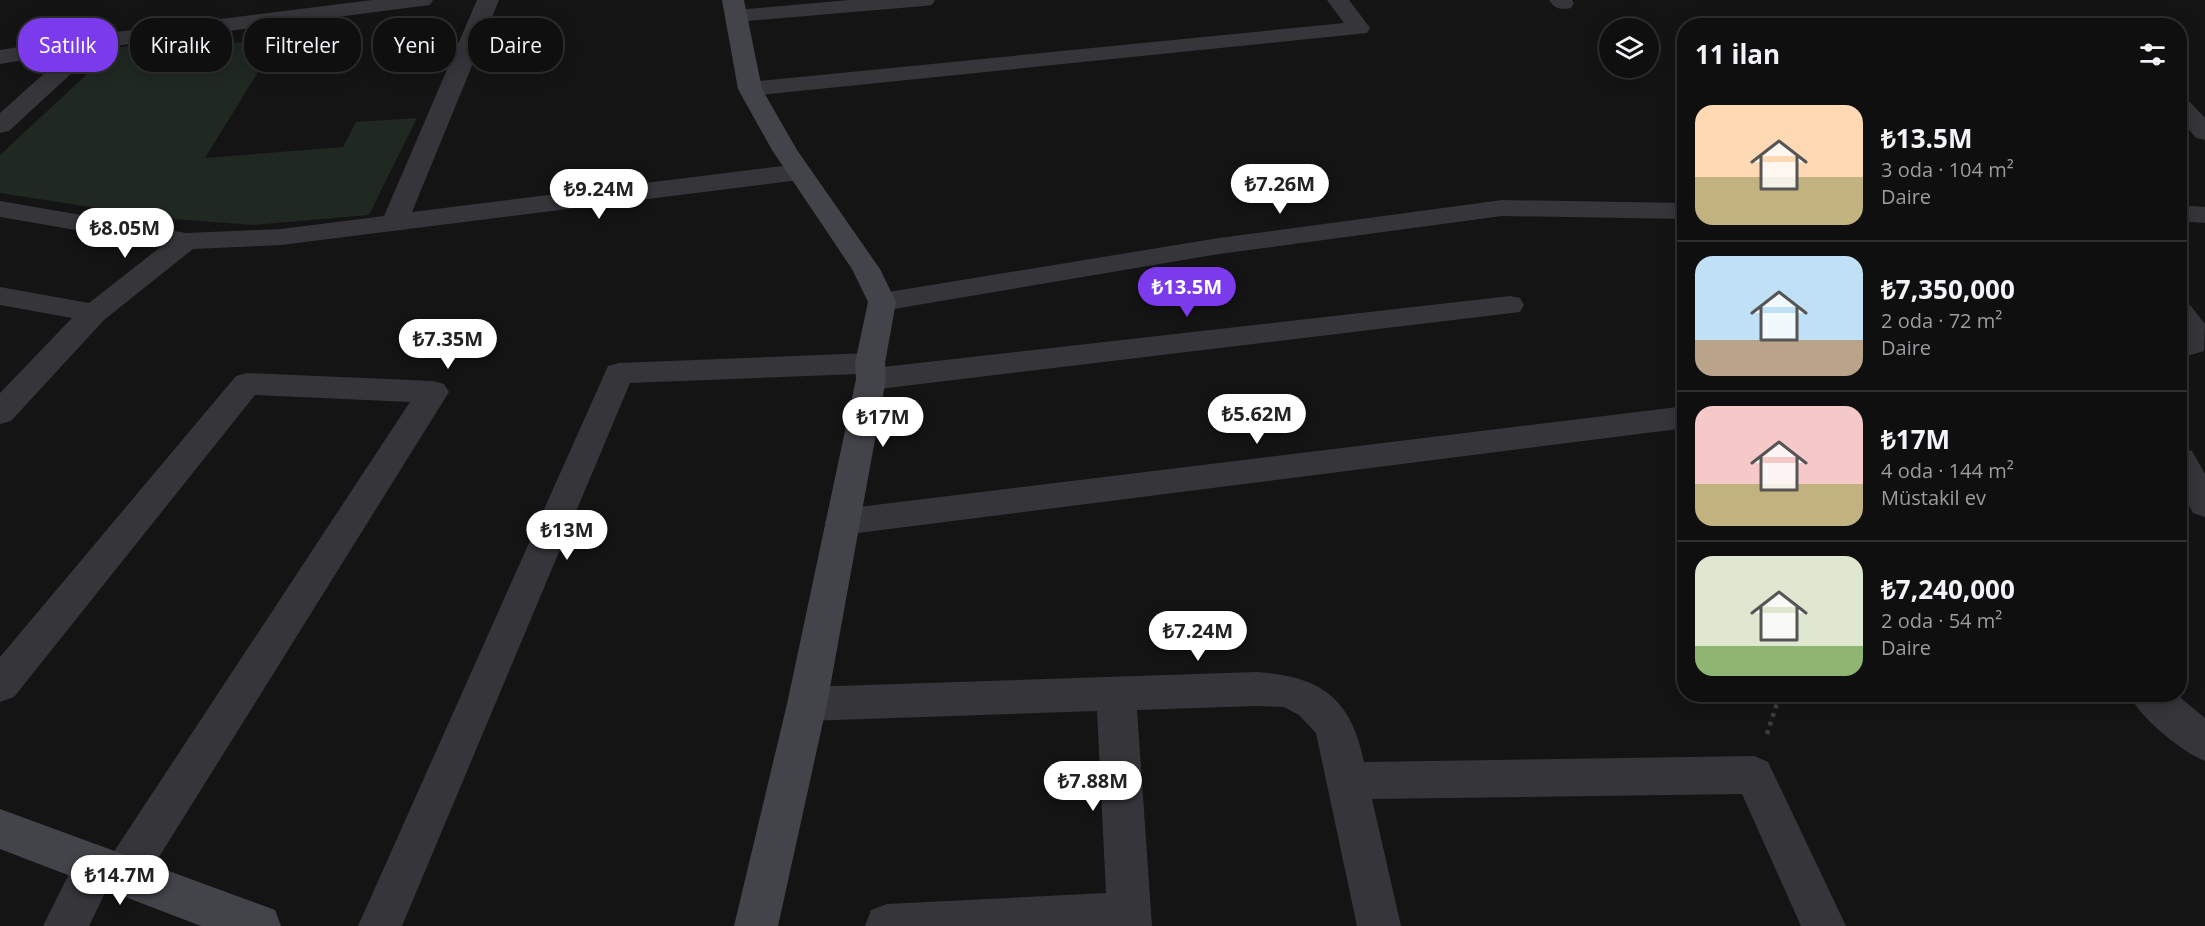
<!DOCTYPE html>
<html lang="tr">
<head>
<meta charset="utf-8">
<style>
  body { margin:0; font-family:"Open Sans",sans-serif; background:#1d1d1e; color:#f1f3f6; height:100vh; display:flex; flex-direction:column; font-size:22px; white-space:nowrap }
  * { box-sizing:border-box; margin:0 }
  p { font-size:20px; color:#9b9c9f }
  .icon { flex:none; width:33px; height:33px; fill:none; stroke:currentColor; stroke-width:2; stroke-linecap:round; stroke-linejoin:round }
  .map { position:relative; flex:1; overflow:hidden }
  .side { position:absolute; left:1677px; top:18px; width:510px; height:684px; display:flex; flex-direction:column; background:#0f0f10; border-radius:24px; box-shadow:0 3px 15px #0003,0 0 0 2px #2f2f30 }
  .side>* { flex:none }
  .hud { position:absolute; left:18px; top:18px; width:570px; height:54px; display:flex; gap:12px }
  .controls { position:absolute; left:1599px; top:18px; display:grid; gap:12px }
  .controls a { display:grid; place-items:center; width:60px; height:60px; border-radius:50%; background:#0f0f10; box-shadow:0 3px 15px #0003,0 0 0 2px #2f2f30; font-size:30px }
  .price { position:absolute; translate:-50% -51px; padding:0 14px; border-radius:21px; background:#fff; color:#222; font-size:20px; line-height:39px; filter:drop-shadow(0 2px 3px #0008) }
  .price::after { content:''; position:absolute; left:50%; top:36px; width:18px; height:14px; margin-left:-9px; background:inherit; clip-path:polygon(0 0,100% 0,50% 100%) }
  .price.selected { background:#7c3aed; color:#fff }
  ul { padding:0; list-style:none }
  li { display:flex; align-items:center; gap:18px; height:150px; padding:0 18px }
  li+li { border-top:2px solid #2f2f30 }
  li span { display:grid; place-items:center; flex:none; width:168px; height:120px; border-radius:18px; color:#555 }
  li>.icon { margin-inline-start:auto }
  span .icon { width:72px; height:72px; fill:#fffc; stroke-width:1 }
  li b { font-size:26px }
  h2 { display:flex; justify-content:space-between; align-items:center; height:72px; padding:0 18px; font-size:26px }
  .tag { padding:0 21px; border-radius:24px; background:#0f0f10; box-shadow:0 3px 15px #0003,0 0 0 2px #2f2f30; font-size:21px; line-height:54px }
  .tag.selected { background:#7c3aed; color:#fff }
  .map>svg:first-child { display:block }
</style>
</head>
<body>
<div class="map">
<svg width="2205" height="926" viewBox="0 0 2205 926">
  <rect width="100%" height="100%" fill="#141415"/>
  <path fill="#202822" d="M277,41L205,158L343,147L356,122L417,118L369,215L254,225L160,218L0,193V155L116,47Z"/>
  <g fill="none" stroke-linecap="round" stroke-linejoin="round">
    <path stroke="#3b3c41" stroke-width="4.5" stroke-dasharray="4 5" stroke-linecap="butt" d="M1767,734L1780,694"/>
    <path fill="#35353a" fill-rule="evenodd" d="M372,0H433L430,5L422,6L99,48L9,131L0,133V113L67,53L0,64V50L92,35Z
      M477,0H499L412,212L799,164L808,167L812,172L808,177L799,180L281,245L193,249L104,320L11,421L0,424V393L72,318L0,305V287L89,303L163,245L0,217V201L186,233L281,229L384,216Z
      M849,0H935L932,5L924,6L736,22L728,21L725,16L728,11L736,10Z
      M1327,0H1349L1370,28L1367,33L750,96L742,94L738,89L742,84L750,82L1344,23Z
      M1549,0H1572L1574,3L1571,8C1561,10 1555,9 1549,0Z
      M2180,98L2188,100L2205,118V140L2196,138L2180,119Z
      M1502,200L1684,203V219L1502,216L1219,254L882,311L872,309L868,302L872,295L882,293L1219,238Z
      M2180,205L2205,207V223L2180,221Z
      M1510,296L1520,298L1524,305L1520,312L871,390L860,386L856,379L859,374L630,383L402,926H358L608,366L619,363L870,353L881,356L885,363L883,367Z
      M2180,303L2190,305L2205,324L2204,351L2180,358Z
      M247,373L433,381L444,384L449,392L139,889L124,895L108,887L89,926H43L81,850L96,844L113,853L410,402L255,395L14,697L0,702V657L236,376Z
      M1678,407L1684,409V427L1678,429L842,535L830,531L825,522L830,513L842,509Z
      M2180,447L2192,451L2205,474V517L2193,513L2180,488Z
      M1256,672C1320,676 1351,697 1364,762L1754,756L1768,762L1846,926H1801L1742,794L1372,799L1401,926H1357L1316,733L1299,715L1284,707L1256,706L1137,710L1152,926H865L871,910L887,904L1106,893L1097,711L807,721L793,716L787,704L793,692L807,687Z
      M2129,694H2176L2205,718V761C2182,752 2139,717 2129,694Z"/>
    <path fill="#43444a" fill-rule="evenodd" d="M722,0H744L762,89L797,150L880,269L896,302L885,363L886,379L827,704L778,926H734L787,704L856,379L855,363L868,302L852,269L772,150L738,89Z
      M0,809L275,910L281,926H201L0,849Z"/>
  </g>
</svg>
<div class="controls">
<a><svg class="icon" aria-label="layers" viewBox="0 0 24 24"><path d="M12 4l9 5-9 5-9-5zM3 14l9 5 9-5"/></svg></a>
</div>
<b class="price" style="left:1280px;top:215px">₺7.26M</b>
<b class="price" style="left:599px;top:220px">₺9.24M</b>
<b class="price" style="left:125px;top:259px">₺8.05M</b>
<b class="price selected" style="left:1187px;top:318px">₺13.5M</b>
<b class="price" style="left:448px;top:370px">₺7.35M</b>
<b class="price" style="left:1257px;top:445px">₺5.62M</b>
<b class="price" style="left:883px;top:448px">₺17M</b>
<b class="price" style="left:567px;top:561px">₺13M</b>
<b class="price" style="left:1198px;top:662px">₺7.24M</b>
<b class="price" style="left:1093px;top:812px">₺7.88M</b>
<b class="price" style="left:120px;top:906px">₺14.7M</b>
<div class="hud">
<a class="tag selected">Satılık</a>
<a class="tag">Kiralık</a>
<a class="tag">Filtreler</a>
<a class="tag">Yeni</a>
<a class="tag">Daire</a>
</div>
<section class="side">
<h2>11 ilan<svg class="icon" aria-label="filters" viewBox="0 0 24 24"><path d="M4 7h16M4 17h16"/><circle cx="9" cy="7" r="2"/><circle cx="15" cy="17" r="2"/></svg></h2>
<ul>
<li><span style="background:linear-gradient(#ffd9b3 60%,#c2b280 0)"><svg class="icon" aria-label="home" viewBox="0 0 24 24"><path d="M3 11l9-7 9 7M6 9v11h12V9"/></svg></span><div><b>₺13.5M</b><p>3 oda · 104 m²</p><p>Daire</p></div></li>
<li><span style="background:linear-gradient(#bfe0f5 70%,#b9a48a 0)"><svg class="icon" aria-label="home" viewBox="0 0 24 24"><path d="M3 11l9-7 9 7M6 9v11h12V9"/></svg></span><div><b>₺7,350,000</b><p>2 oda · 72 m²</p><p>Daire</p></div></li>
<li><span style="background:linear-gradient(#f6c9c9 65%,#c2b280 0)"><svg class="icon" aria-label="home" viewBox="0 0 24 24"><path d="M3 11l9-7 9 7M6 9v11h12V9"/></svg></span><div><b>₺17M</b><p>4 oda · 144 m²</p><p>Müstakil ev</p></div></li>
<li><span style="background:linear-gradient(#dfe7d0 75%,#8fb573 0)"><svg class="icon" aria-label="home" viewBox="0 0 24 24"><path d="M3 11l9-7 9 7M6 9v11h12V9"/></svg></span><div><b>₺7,240,000</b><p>2 oda · 54 m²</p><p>Daire</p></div></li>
</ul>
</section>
</div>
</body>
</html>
